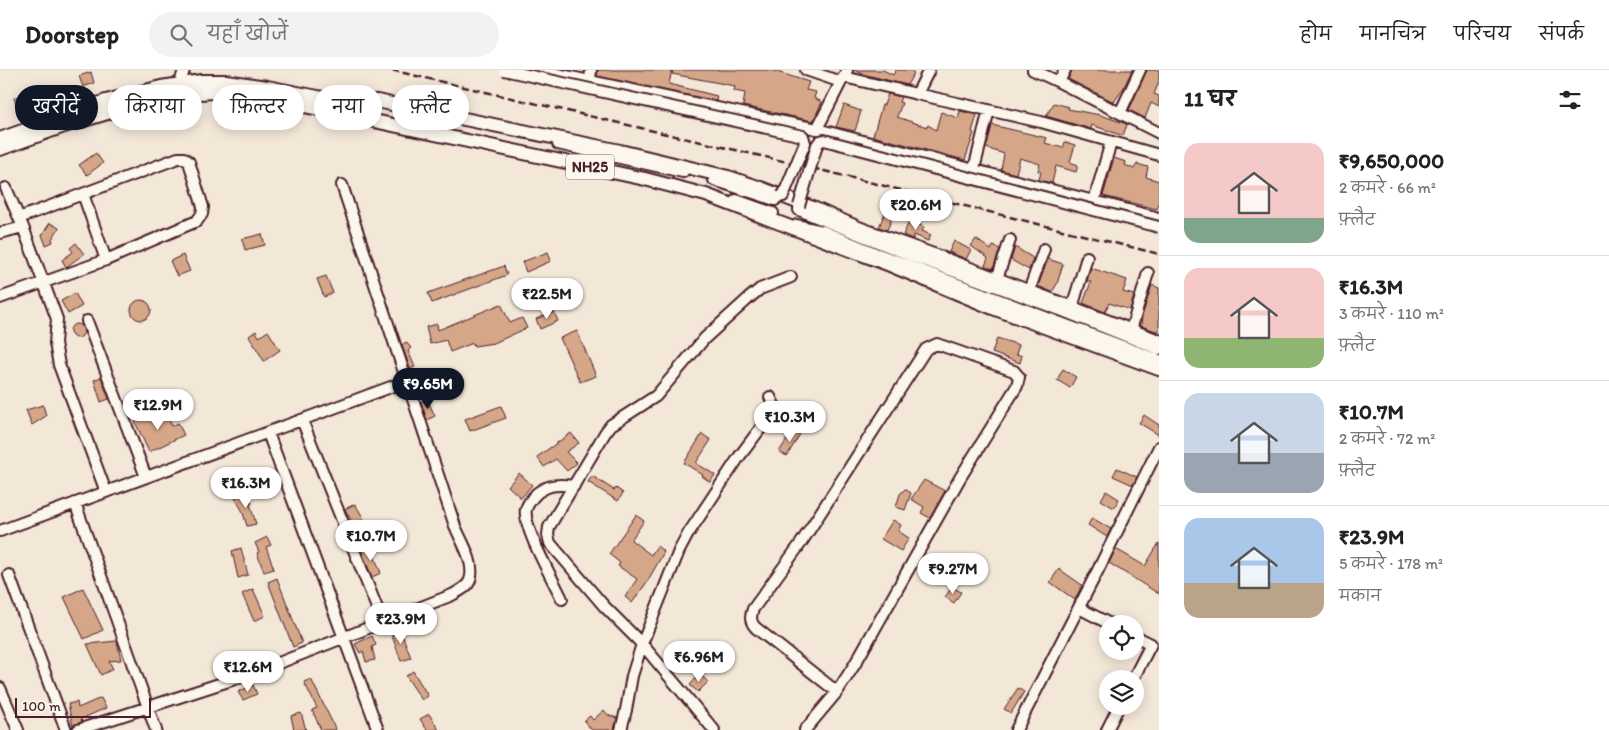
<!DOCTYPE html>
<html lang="hi">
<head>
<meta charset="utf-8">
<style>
  body { margin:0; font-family:Itim,"Playpen Sans Deva",sans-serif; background:#f2f2f2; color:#222; height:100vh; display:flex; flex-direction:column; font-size:19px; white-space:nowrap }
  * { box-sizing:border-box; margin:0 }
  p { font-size:16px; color:#767676 }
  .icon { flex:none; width:28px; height:28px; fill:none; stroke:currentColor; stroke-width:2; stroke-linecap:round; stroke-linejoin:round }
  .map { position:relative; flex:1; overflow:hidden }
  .details { display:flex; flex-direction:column; background:#fff; width:450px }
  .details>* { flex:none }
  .banner { position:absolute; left:15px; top:15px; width:475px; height:45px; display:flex; gap:10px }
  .tools { position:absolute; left:1099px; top:545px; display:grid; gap:10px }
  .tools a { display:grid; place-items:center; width:45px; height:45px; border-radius:50%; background:#fff; box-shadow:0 2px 12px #0003; font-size:25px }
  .scale { position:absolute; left:15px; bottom:12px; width:136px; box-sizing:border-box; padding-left:5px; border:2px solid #4a1f2b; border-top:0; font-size:14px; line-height:18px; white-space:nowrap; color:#4a1f2b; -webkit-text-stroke:4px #fbf7ec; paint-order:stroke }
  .price { position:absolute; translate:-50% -42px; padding:0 11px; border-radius:18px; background:#fff; color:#222; font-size:16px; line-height:32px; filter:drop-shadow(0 1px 2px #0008) }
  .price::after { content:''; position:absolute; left:50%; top:30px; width:15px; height:11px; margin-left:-8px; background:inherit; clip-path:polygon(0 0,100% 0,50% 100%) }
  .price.current { background:#111827; color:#fff }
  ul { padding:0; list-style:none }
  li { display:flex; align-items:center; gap:15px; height:125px; padding:0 25px }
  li+li { border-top:1px solid #e0e0e0 }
  li span { display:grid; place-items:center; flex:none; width:140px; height:100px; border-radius:15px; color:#555 }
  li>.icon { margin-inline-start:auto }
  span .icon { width:60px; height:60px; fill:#fffc; stroke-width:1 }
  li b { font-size:21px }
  h2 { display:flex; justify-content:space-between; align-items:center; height:60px; padding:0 25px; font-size:21px }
  .tag { padding:0 18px; border-radius:22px; background:#fff; box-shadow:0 2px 12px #0003; font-size:18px; line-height:45px }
  .tag.current { background:#111827; color:#fff }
  header { display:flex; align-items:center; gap:30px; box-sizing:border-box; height:70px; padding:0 25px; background:#fff; border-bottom:1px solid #e0e0e0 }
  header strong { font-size:24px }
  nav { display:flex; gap:28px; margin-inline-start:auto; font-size:18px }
  .search { width:350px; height:45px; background:#f2f2f2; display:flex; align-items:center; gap:12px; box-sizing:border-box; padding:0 18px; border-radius:28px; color:#767676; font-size:19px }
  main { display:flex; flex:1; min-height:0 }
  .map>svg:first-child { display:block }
</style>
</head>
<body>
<header>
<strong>Doorstep</strong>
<div class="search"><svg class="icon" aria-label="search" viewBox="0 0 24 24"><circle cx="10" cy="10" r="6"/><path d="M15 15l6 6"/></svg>यहाँ खोजें</div>
<nav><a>होम</a><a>मानचित्र</a><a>परिचय</a><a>संपर्क</a></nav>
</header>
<main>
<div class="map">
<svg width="1159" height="660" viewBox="0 0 1159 660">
  <rect width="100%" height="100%" fill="#f3e7d8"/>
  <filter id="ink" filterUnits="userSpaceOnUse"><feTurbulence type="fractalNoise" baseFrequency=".02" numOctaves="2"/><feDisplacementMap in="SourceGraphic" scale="10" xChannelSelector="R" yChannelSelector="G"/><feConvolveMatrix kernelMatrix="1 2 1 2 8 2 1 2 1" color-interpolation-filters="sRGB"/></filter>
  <g filter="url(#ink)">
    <path fill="#d5a687" stroke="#4a1f2b" d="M598,0H672L669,14L717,26L716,31L597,6Z
      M673,0H771L809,12L806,20L816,22L814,28L822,32L813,51L743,36L745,23L734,21L735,16L672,4Z
      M854,0H883L893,5L896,0H910L914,3L907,15L863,4Z
      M1072,0H1132L1123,19L1114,32L1068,9Z
      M1147,0H1159V12L1154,24L1159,26V37L1151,33L1145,48L1129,40Z
      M91,2L94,13L83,17L79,6Z
      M39,19L44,29L17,37L14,28Z
      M888,24L901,27L899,32L902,33L897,47L927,57L928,55L936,60L941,42L958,48L960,41L977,45L972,62L974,63L965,90L873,66L882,35H884Z
      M1054,33L1069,37L1068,39L1100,45L1127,54L1123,66L1092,55L1091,59L1046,46Z
      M844,35L861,41L855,61L836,57Z
      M992,55L1047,68L1045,73L1063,78L1065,72L1075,75L1070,92L1078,95L1076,102L1056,96L1052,113L1039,110L1041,102L1038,101L1040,94L1020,88L1016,104L1001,100L1004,84L986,78Z
      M96,83L103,93L87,105L79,95Z
      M1114,88L1126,92L1125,95L1134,99L1137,94L1148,97L1146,107L1159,111V133L1157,139L1103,126Z
      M887,138L895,141L887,160L879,157Z
      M910,150L924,157L922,161L931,165L928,171L914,165L913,169L903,165Z
      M50,153L59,158L52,169L53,172L46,175L42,165Z
      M262,164L265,175L245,180L242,169Z
      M976,169L991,180L993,176L1000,179L993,199L985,196L988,188L971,176Z
      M954,171L971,180L966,189L949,182Z
      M76,173L84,184L66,197L62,190L73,182L70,178Z
      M1015,177L1033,188L1029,200L1011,190Z
      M548,182L551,191L526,202L522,192Z
      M183,185L190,201L177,206L170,191Z
      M1048,189L1063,194L1057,214L1052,222L1038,216Z
      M504,196L507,205L432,233L428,223Z
      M1091,198L1127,210L1123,222L1134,225L1130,240L1109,233L1105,242L1083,233L1091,212L1087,211Z
      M326,206L333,223L324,227L317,209Z
      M1152,215L1159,218V262L1141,256L1142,246Z
      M75,223L82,236L68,244L61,231Z
      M131 240a10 10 0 1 1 20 0a10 10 0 1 1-20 0Z
      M501,234L510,253L522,248L527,258L494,273L474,276L473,273L450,282L446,270L430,274L426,257L437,254L438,260Z
      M554,242L558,251L540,259L536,249Z
      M70 261a7 7 0 1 1 14 0a7 7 0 1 1-14 0Z
      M256,261L259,267L268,261L280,280L264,291L249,266Z
      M577,261L596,306L580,312L560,268Z
      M997,268L1019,275L1016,284L1022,286L1020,293L992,283Z
      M406,272L411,278L408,281L415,297L410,299L402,275Z
      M1063,299L1076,307L1070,318L1057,310Z
      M101,307L109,329L101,332L94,310Z
      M427,329L435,346L427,350L421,332Z
      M43,335L46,346L32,355L26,340Z
      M501,336L506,348L470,361L465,349Z
      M165,342L172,356L178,353L184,365L149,382L135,352L146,347L147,350Z
      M1144,345L1159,355V365L1139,353Z
      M793,360L800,364L787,386L779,382Z
      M571,363L579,373L566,382L577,393L567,401L556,389L544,397L537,387Z
      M702,364L711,370L696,393L715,405L710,412L702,406L703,405L684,393Z
      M1117,398L1137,407L1133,415L1113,406Z
      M519,403L532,415L521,428L508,416Z
      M592,406L614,420L616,418L623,423L618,431L588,412Z
      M924,410L945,421L930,448L921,443L924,437L911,429Z
      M905,419L911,423L905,440L896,437L900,424Z
      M1106,421L1119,429L1114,438L1101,430Z
      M245,422L252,433L250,434L256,454L247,456L242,440L235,428Z
      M355,434L364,449L360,451L363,457L356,461L345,439Z
      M636,445L644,451L631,470L651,485L657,476L664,482L647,512L632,533L625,527L637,509L618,496L620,493L609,484Z
      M1092,448L1111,459L1107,467L1088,455Z
      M893,450L901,455L898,461L909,468L901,481L881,469Z
      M267,467L271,475L266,477L274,499L264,502L257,483L259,482L255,473Z
      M1159,473V524L1109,493L1116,479L1145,496Z
      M370,476L381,503L372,507L361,480Z
      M241,478L248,505L238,508L232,481Z
      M1059,499L1082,515L1075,530L1050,512Z
      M277,508L302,573L293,577L268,512Z
      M952,517L961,522L954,533L945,527Z
      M83,518L103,560L84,569L64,527Z
      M253,519L265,546L254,551L242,524Z
      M400,559L411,588L401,591L391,563Z
      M372,566L376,575L372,577L375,590L366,592L363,581L360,583L355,574Z
      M117,571L121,590L109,591L113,599L101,605L87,574Z
      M413,601L428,626L422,630L406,606Z
      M700,604L708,612L698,622L690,615Z
      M311,609L336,660H321L312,640L317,638L304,612Z
      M253,615L257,624L243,630L238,622Z
      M1018,618L1024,622L1011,643L1004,639Z
      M101,628L106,638L81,649L82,652L73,656L68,634L77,632L78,638Z
      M604,640L608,645L617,648L614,660H592L584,651L590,646L593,650Z
      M301,643L306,660H294L291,646Z
      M429,644L439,660H427L420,649Z"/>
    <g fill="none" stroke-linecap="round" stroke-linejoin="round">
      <g stroke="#4a1f2b" stroke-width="14">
        <path id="minor" d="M538,0L817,59L1159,148
          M806,0L841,12
          M929,0L917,24L1041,52L1159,85
          M1033,0L1059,12
          M1065,0L1059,12L1159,63
          M844,7L917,24
          M590,11L591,0
          M178,20L184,0
          M1120,43L1140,0
          M817,59L847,0
          M558,74L683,102
          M974,99L989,40
          M714,110L775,130
          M6,118L23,157L57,249L55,273L59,295L106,422
          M83,124L106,190
          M736,130L773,143
          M1094,131L1111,72
          M799,140L912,186L1063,241L1159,279
          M797,155L823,161L878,184L1159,290
          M0,163L23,157
          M997,209L1010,170
          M1029,221L1044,179
          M0,228L106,190L197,151L202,144L203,137L189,92L184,88H178L19,148
          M1072,238L1087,187
          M87,251L146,407
          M1131,260L1148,203
          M302,350L383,553
          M268,363L378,660
          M75,433L156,660
          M0,461L407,311
          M9,505L66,660
          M562,529C554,511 522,457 526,439C528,433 533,427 537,423C549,414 559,414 574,416
          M1079,538L1110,554
          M1133,609L1151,574L1135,566
          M0,618L18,660
          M78,660L256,602L452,525C459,521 468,517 470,510C476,493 461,471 455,456L342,115
          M621,660L626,640L632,606L642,574L679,481L688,464L739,387L772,343L774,335L770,327
          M714,660L642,574L604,536L550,473L548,465L549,457L605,363L611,355L656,326L705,268L749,228L760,219L791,207
          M805,660L837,622L855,594L960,408L1017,316L1019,307L1014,301L937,274L926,279L801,473L753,539C750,547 750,552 756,558L837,622
          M1016,660L1097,502L1159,377
          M1107,660L1119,636"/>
      </g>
      <g stroke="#4a1f2b" stroke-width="16">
        <path id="major" d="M0,69L106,31L161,17L202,11H226L267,17L338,31H377L620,81L728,107L758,117L813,138L861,159L936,186L1159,271
          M0,79L64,56L134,35L188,24L212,22L281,31L645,109L706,125L890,195L993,238L1159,299"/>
      </g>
      <use href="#minor" stroke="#fbf7ec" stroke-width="10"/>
      <use href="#major" stroke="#fbf7ec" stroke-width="12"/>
      <path stroke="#4a1f2b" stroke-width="2.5" stroke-dasharray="8 4" stroke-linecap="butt" d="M391,0L800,95L1159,184"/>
      <g stroke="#4a1f2b" stroke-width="14" stroke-linecap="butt">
        <path id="minor-bridge" d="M504,0L803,66L805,73L783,126L778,127
          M799,136L817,75L820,71L824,70L1159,157"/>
      </g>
      <use href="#minor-bridge" stroke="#fbf7ec" stroke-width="10"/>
    </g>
  </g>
  <g text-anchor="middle" stroke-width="4" stroke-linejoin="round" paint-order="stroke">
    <rect fill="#fbf7ec" stroke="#7f6065" stroke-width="1" x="566" y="84.5" width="48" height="25" rx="4"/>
    <g font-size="15" font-weight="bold" fill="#4a1f2b">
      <text x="590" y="102">NH25</text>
    </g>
  </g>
</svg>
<div class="tools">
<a><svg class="icon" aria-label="locate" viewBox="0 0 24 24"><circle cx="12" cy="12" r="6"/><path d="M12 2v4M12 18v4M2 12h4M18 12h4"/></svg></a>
<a><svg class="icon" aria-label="layers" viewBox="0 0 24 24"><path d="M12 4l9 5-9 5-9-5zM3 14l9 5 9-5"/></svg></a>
</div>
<div class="scale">100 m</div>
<b class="price" style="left:916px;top:161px">₹20.6M</b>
<b class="price" style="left:547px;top:250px">₹22.5M</b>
<b class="price current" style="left:428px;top:340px">₹9.65M</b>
<b class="price" style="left:158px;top:361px">₹12.9M</b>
<b class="price" style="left:790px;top:373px">₹10.3M</b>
<b class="price" style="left:246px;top:439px">₹16.3M</b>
<b class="price" style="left:371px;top:492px">₹10.7M</b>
<b class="price" style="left:953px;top:525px">₹9.27M</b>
<b class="price" style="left:401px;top:575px">₹23.9M</b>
<b class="price" style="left:699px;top:613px">₹6.96M</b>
<b class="price" style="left:248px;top:623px">₹12.6M</b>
<div class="banner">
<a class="tag current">खरीदें</a>
<a class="tag">किराया</a>
<a class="tag">फ़िल्टर</a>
<a class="tag">नया</a>
<a class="tag">फ़्लैट</a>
</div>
</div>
<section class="details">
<h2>11 घर<svg class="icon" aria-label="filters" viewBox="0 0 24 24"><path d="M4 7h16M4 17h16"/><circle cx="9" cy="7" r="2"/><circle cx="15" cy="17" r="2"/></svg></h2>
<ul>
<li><span style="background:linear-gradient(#f6c9c9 75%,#7fa58c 0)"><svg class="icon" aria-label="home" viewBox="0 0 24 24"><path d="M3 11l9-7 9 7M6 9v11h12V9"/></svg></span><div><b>₹9,650,000</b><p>2 कमरे · 66 m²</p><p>फ़्लैट</p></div></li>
<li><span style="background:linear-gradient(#f6c9c9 70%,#8fb573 0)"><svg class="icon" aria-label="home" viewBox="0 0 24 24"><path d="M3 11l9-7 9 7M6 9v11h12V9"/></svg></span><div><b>₹16.3M</b><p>3 कमरे · 110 m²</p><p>फ़्लैट</p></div></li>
<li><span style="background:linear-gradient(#c9d6e8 60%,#9aa5b1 0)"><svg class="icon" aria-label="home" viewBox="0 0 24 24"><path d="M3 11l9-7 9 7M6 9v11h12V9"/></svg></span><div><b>₹10.7M</b><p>2 कमरे · 72 m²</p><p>फ़्लैट</p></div></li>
<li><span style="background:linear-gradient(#a9c7e8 65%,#b9a48a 0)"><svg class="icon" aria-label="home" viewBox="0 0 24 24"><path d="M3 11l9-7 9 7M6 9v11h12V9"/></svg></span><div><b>₹23.9M</b><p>5 कमरे · 178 m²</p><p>मकान</p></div></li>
</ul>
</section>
</main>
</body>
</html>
